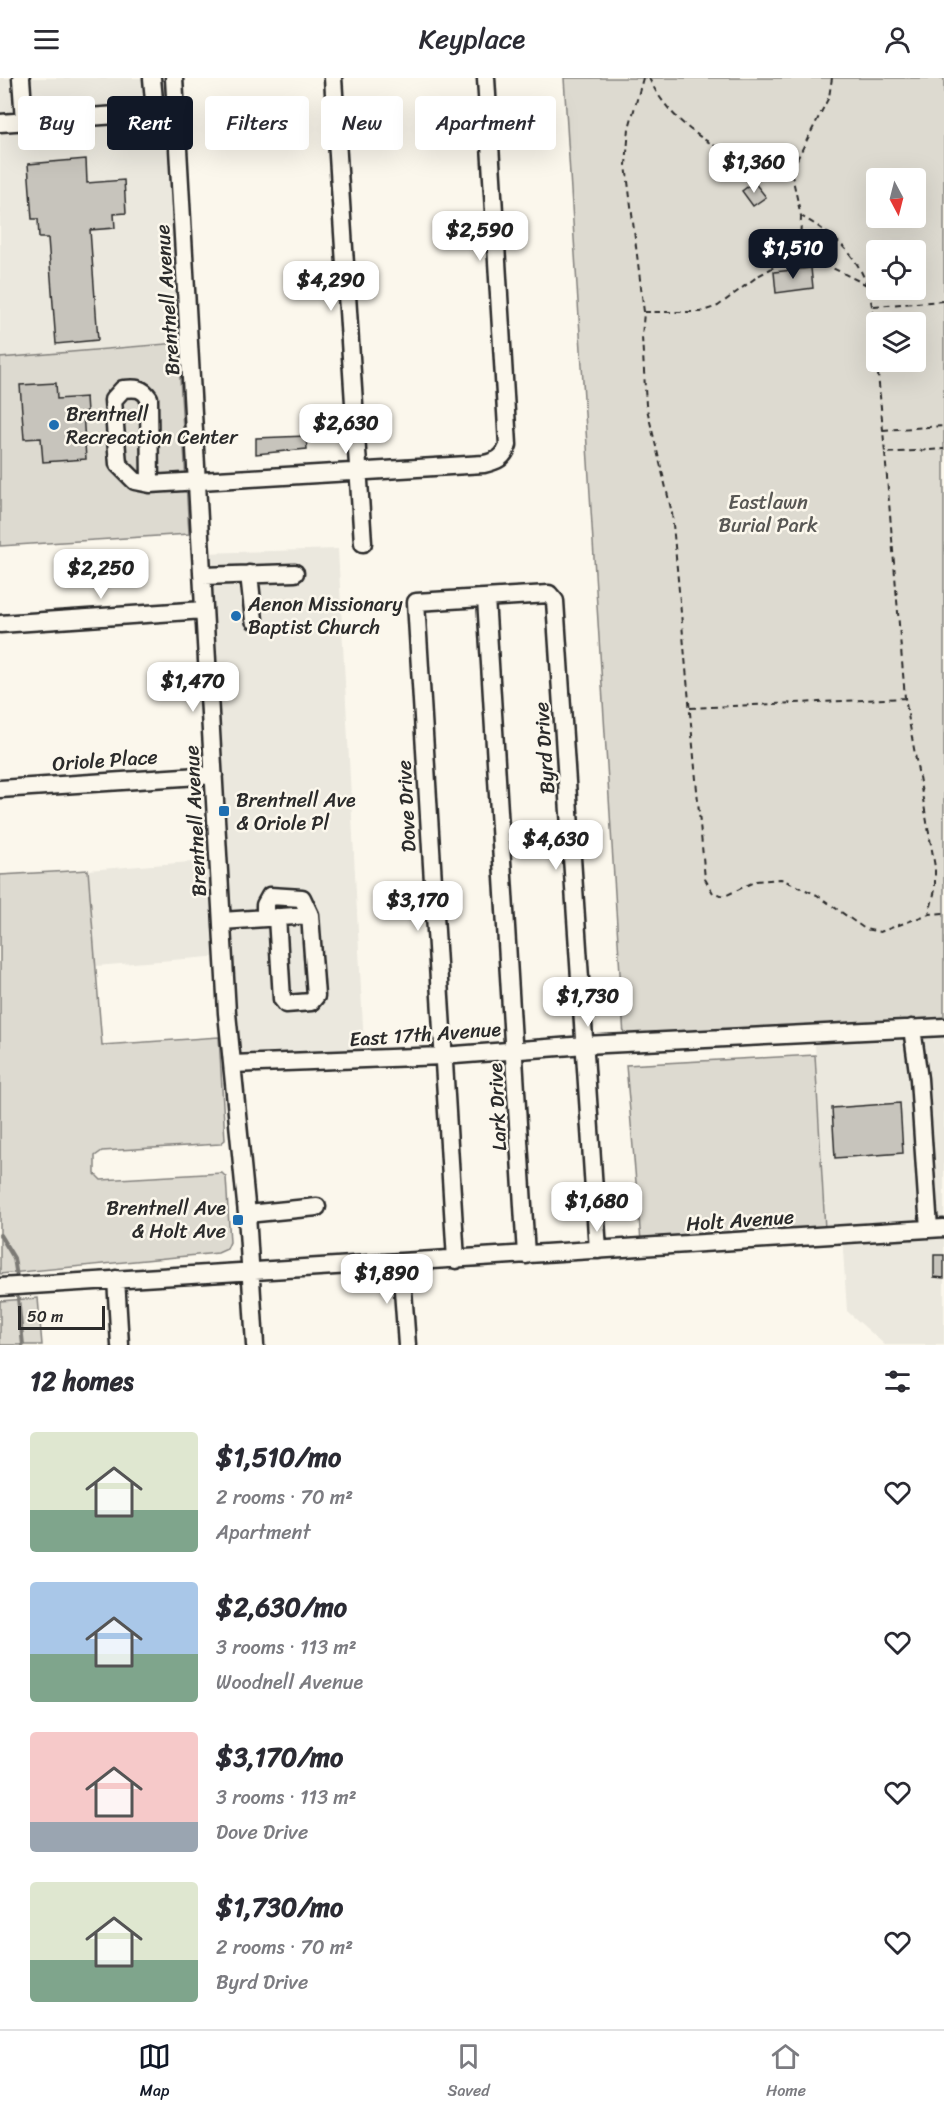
<!DOCTYPE html>
<html lang="en">
<head>
<meta charset="utf-8">
<style>
  body { margin:0; font-family:Sriracha,sans-serif; background:#f2f2f3; color:#2b2b33; height:100vh; display:flex; flex-direction:column; font-size:22px; white-space:nowrap }
  * { box-sizing:border-box; margin:0 }
  p { font-size:20px; color:#7c7c81 }
  .icon { flex:none; width:33px; height:33px; fill:none; stroke:currentColor; stroke-width:2; stroke-linecap:round; stroke-linejoin:round }
  .map { position:relative; height:1267px; overflow:hidden }
  .details { display:flex; flex-direction:column; background:#fff; flex:1 }
  .details>* { flex:none }
  .hud { position:absolute; left:18px; top:18px; width:600px; height:54px; display:flex; gap:12px }
  .needle { width:39px; rotate:173deg }
  .buttons { position:absolute; left:866px; top:90px; display:grid; gap:12px }
  .buttons a { display:grid; place-items:center; width:60px; height:60px; border-radius:6px; background:#fff; box-shadow:0 6px 24px #0002; font-size:30px }
  .scale { position:absolute; left:18px; bottom:15px; width:87px; box-sizing:border-box; padding-left:6px; border:3px solid #2b2b2b; border-top:0; font-size:16px; line-height:21px; white-space:nowrap; color:#2b2b2b; -webkit-text-stroke:4px #fbf7ec; paint-order:stroke }
  .price { position:absolute; translate:-50% -51px; padding:0 14px; border-radius:12px; background:#fff; color:#222; font-size:20px; line-height:39px; filter:drop-shadow(0 2px 3px #0008) }
  .price::after { content:''; position:absolute; left:50%; top:36px; width:18px; height:14px; margin-left:-9px; background:inherit; clip-path:polygon(0 0,100% 0,50% 100%) }
  .price.on { background:#111827; color:#fff }
  ul { padding:0; list-style:none }
  li { display:flex; align-items:center; gap:18px; height:150px; padding:0 30px }
  li span { display:grid; place-items:center; flex:none; width:168px; height:120px; border-radius:6px; color:#555 }
  li>.icon { margin-inline-start:auto }
  span .icon { width:72px; height:72px; fill:#fffc; stroke-width:1 }
  li b { font-size:26px }
  h2 { display:flex; justify-content:space-between; align-items:center; height:72px; padding:0 30px; font-size:26px }
  .chip { padding:0 21px; border-radius:6px; background:#fff; box-shadow:0 6px 24px #0002; font-size:21px; line-height:54px }
  .chip.on { background:#111827; color:#fff }
  header { display:flex; justify-content:space-between; align-items:center; height:78px; padding:0 30px; background:#fff; font-size:27px; font-weight:600 }
  .dock { display:flex; justify-content:space-around; align-items:center; height:84px; border-top:2px solid #e1e1e2; background:#fff; font-size:16px; color:#7c7c81 }
  .dock a { display:grid; justify-items:center; gap:3px }
  .dock .on { color:#111827 }
  .map>svg:first-child { display:block }
</style>
</head>
<body>
<header><svg class="icon" aria-label="menu" viewBox="0 0 24 24"><path d="M4 6h16M4 12h16M4 18h16"/></svg>Keyplace<svg class="icon" aria-label="person" viewBox="0 0 24 24"><circle cx="12" cy="8" r="4"/><path d="M4 21q1-7 8-7t8 7"/></svg></header>
<div class="map">
<svg width="944" height="1267" viewBox="0 0 944 1267">
  <rect width="100%" height="100%" fill="#fbf7ec"/>
  <filter id="ink" filterUnits="userSpaceOnUse"><feTurbulence type="fractalNoise" baseFrequency=".0167" numOctaves="2"/><feDisplacementMap in="SourceGraphic" scale="12" xChannelSelector="R" yChannelSelector="G"/><feConvolveMatrix kernelMatrix="1 2 1 2 8 2 1 2 1" color-interpolation-filters="sRGB"/></filter>
  <g filter="url(#ink)">
    <path fill="#ebe8de" d="M0,0H174L189,264L0,280Z
      M338,471L365,987L236,990L223,878L95,888L88,792L217,782L202,475Z
      M944,943V1267H885L847,1233L842,1157L826,1158L814,950Z"/>
    <path fill="#dddad0" stroke="#84827e" stroke-width="1.5" fill-rule="evenodd" d="M564,0H944V943L624,959ZM876,100H915V140H876ZM876,172H915V212H876ZM876,244H915V284H876Z
      M178,265L189,456L0,468V280Z
      M88,792L102,967L219,959L225,1062L220,1066L102,1073L95,1078V1096L101,1102L222,1095L226,1099L230,1164L227,1171L218,1175L0,1196V797Z
      M815,977L825,1151L641,1163L626,987Z
      M38,1220L42,1267H0V1223Z"/>
    <g fill="none" stroke-linecap="round" stroke-linejoin="round">
      <path stroke="#7b7a75" stroke-width="4" d="M0,1157L14,1180L17,1199
        M18,1220L23,1267"/>
    </g>
    <path fill="#c7c4bc" stroke="#2b2b2b" stroke-width="1.5" d="M86,81L87,105L124,102L126,135L114,136L115,150L90,152L98,262L56,266L48,160H39L38,141H32L28,86Z
      M754,104L766,119L753,128L742,113Z
      M811,190L813,210L776,215L774,194Z
      M56,305L57,321L86,319L87,334H83L86,381L43,384L41,360L24,361L20,307Z
      M328,326L330,356L316,357L315,327Z
      M306,358L307,371L256,376V360Z
      M900,1025L903,1075L835,1080L832,1030Z
      M934,1177H944V1200L934,1199Z"/>
    <g fill="none" stroke-linecap="round" stroke-linejoin="round">
      <g stroke="#2b2b2b" stroke-width="21">
        <path id="minor" d="M21,0L24,43
          M152,0L155,34
          M174,0L227,935L247,1136L255,1267
          M333,0L363,465
          M0,45L176,33
          M150,406L149,320C142,309 135,310 123,311L113,322L118,386L135,403L150,406L484,386C497,383 504,380 508,367L486,0
          M249,496L254,542
          M203,498L295,495
          M486,520L526,1177
          M0,546L204,532
          M0,711L214,697
          M265,840V827L270,818L302,820L310,837
          M222,843C251,841 281,839 310,837L316,918L311,924L286,926L282,921L277,839
          M912,950L919,1001L929,1151
          M233,986L442,978L585,967L944,949
          M247,1136L317,1129
          M456,1182L416,524L549,516L555,523L598,1172
          M401,1185L407,1267
          M116,1201L120,1267
          M0,1209L944,1150"/>
      </g>
      <path stroke="#2b2b2b" stroke-width="2" stroke-dasharray="6 4.5" stroke-linecap="butt" d="M643,0L629,50L626,87L644,234L642,259L646,327L672,435L705,801L713,815L725,818L756,803L781,801L817,817L865,851L880,854L929,836L944,835
        M649,0C673,53 735,86 791,93
        M832,0L829,19L791,93L801,138C859,171 872,199 876,264
        M801,138L800,174L867,207
        M874,228L944,223
        M644,234H700L718,228L758,198L800,174
        M877,284L885,375L944,371
        M883,352L944,348
        M885,375L905,620L935,789V812L929,836
        M690,630L905,620"/>
      <use href="#minor" stroke="#fbf7ec" stroke-width="16"/>
    </g>
  </g>
  <g fill="#1f6fb2" stroke="#fbf7ec" stroke-width="2">
    <circle cx="54" cy="347" r="6"/>
    <circle cx="236" cy="538" r="6"/>
    <rect x="218" y="727" width="12" height="12" rx="3"/>
    <rect x="232" y="1136" width="12" height="12" rx="3"/>
  </g>
  <g text-anchor="middle" stroke-width="5" stroke-linejoin="round" paint-order="stroke">
    <g font-size="20" fill="#2b2b2b" stroke="#fbf7ec">
      <text transform="translate(167 222) rotate(-94)" y="7">Brentnell Avenue</text>
      <text transform="translate(544 670) rotate(-94)" y="7">Byrd Drive</text>
      <text transform="translate(105 682) rotate(-4)" y="7">Oriole Place</text>
      <text transform="translate(406 728) rotate(-93)" y="7">Dove Drive</text>
      <text transform="translate(195 743) rotate(-93)" y="7">Brentnell Avenue</text>
      <text transform="translate(425 956) rotate(-4)" y="7">East 17th Avenue</text>
      <text transform="translate(497 1029) rotate(-93)" y="7">Lark Drive</text>
      <text transform="translate(740 1142) rotate(-4)" y="7">Holt Avenue</text>
    </g>
    <g font-size="20" fill="#2b2b2b" stroke="#fbf7ec" text-anchor="start">
      <text x="66" y="343">Brentnell<tspan x="66" dy="23">Recrecation Center</tspan></text>
      <text x="248" y="533">Aenon Missionary<tspan x="248" dy="23">Baptist Church</tspan></text>
      <text x="236" y="729">Brentnell Ave<tspan x="236" dy="23">&amp; Oriole Pl</tspan></text>
      <text x="226" y="1137" text-anchor="end">Brentnell Ave<tspan x="226" dy="23">&amp; Holt Ave</tspan></text>
    </g>
    <g font-size="20" fill="#585754" stroke="#fbf7ec">
      <text x="768" y="431">Eastlawn<tspan x="768" dy="23">Burial Park</tspan></text>
    </g>
  </g>
</svg>
<div class="buttons">
<a><svg class="needle" viewBox="-14 -14 28 28"><path d="M0-13l5 13h-10z" fill="#e53935"/><path d="M0 13l5-13h-10z" fill="#7c7c81"/></svg></a>
<a><svg class="icon" aria-label="locate" viewBox="0 0 24 24"><circle cx="12" cy="12" r="6"/><path d="M12 2v4M12 18v4M2 12h4M18 12h4"/></svg></a>
<a><svg class="icon" aria-label="layers" viewBox="0 0 24 24"><path d="M12 4l9 5-9 5-9-5zM3 14l9 5 9-5"/></svg></a>
</div>
<div class="scale">50 m</div>
<b class="price" style="left:754px;top:116px">$1,360</b>
<b class="price" style="left:480px;top:184px">$2,590</b>
<b class="price on" style="left:793px;top:202px">$1,510</b>
<b class="price" style="left:331px;top:234px">$4,290</b>
<b class="price" style="left:346px;top:377px">$2,630</b>
<b class="price" style="left:101px;top:522px">$2,250</b>
<b class="price" style="left:193px;top:635px">$1,470</b>
<b class="price" style="left:556px;top:793px">$4,630</b>
<b class="price" style="left:418px;top:854px">$3,170</b>
<b class="price" style="left:588px;top:950px">$1,730</b>
<b class="price" style="left:597px;top:1155px">$1,680</b>
<b class="price" style="left:387px;top:1227px">$1,890</b>
<div class="hud">
<a class="chip">Buy</a>
<a class="chip on">Rent</a>
<a class="chip">Filters</a>
<a class="chip">New</a>
<a class="chip">Apartment</a>
</div>
</div>
<section class="details">
<h2>12 homes<svg class="icon" aria-label="filters" viewBox="0 0 24 24"><path d="M4 7h16M4 17h16"/><circle cx="9" cy="7" r="2"/><circle cx="15" cy="17" r="2"/></svg></h2>
<ul>
<li><span style="background:linear-gradient(#dfe7d0 65%,#7fa58c 0)"><svg class="icon" aria-label="home" viewBox="0 0 24 24"><path d="M3 11l9-7 9 7M6 9v11h12V9"/></svg></span><div><b>$1,510/mo</b><p>2 rooms · 70 m²</p><p>Apartment</p></div><svg class="icon" aria-label="heart" viewBox="0 0 24 24"><path d="M12 20l-8-8c-3-5 5-10 8-4 3-6 11-1 8 4z"/></svg></li>
<li><span style="background:linear-gradient(#a9c7e8 60%,#7fa58c 0)"><svg class="icon" aria-label="home" viewBox="0 0 24 24"><path d="M3 11l9-7 9 7M6 9v11h12V9"/></svg></span><div><b>$2,630/mo</b><p>3 rooms · 113 m²</p><p>Woodnell Avenue</p></div><svg class="icon" aria-label="heart" viewBox="0 0 24 24"><path d="M12 20l-8-8c-3-5 5-10 8-4 3-6 11-1 8 4z"/></svg></li>
<li><span style="background:linear-gradient(#f6c9c9 75%,#9aa5b1 0)"><svg class="icon" aria-label="home" viewBox="0 0 24 24"><path d="M3 11l9-7 9 7M6 9v11h12V9"/></svg></span><div><b>$3,170/mo</b><p>3 rooms · 113 m²</p><p>Dove Drive</p></div><svg class="icon" aria-label="heart" viewBox="0 0 24 24"><path d="M12 20l-8-8c-3-5 5-10 8-4 3-6 11-1 8 4z"/></svg></li>
<li><span style="background:linear-gradient(#dfe7d0 65%,#7fa58c 0)"><svg class="icon" aria-label="home" viewBox="0 0 24 24"><path d="M3 11l9-7 9 7M6 9v11h12V9"/></svg></span><div><b>$1,730/mo</b><p>2 rooms · 70 m²</p><p>Byrd Drive</p></div><svg class="icon" aria-label="heart" viewBox="0 0 24 24"><path d="M12 20l-8-8c-3-5 5-10 8-4 3-6 11-1 8 4z"/></svg></li>
</ul>
</section>
<nav class="dock">
<a class="on"><svg class="icon" aria-label="map" viewBox="0 0 24 24"><path d="M3 6l6-2 6 2 6-2v14l-6 2-6-2-6 2zM9 4v14M15 6v14"/></svg>Map</a>
<a><svg class="icon" aria-label="saved" viewBox="0 0 24 24"><path d="M7 4h10v16l-5-4-5 4z"/></svg>Saved</a>
<a><svg class="icon" aria-label="home" viewBox="0 0 24 24"><path d="M3 11l9-7 9 7M6 9v11h12V9"/></svg>Home</a>
</nav>
</body>
</html>
